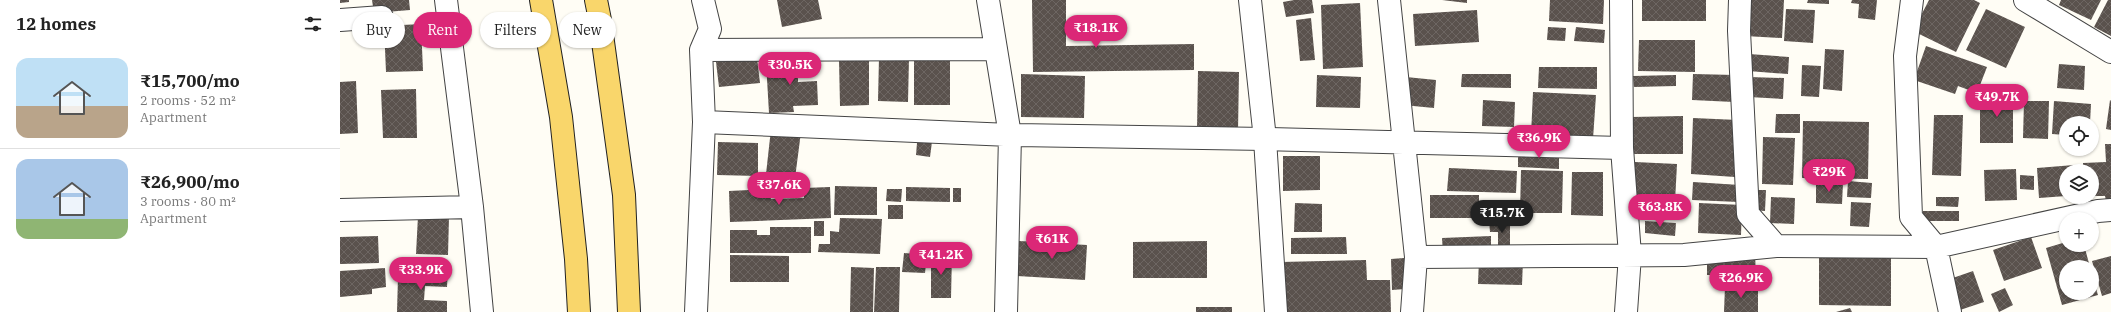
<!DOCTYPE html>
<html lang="en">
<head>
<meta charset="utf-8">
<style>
  body { margin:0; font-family:"IBM Plex Serif",serif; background:#f6f6f6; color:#222; height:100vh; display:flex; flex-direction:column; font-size:15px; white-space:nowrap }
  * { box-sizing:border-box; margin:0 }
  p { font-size:13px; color:#767676 }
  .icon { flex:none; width:22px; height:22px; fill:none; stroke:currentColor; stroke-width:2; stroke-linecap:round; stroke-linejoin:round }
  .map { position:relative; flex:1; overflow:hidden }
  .details { display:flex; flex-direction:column; background:#fff; width:340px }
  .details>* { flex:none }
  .banner { position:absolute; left:12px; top:12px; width:380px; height:36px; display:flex; gap:8px }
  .tools { position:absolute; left:1719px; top:116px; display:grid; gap:8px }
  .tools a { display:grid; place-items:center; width:40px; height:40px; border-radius:50%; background:#fff; box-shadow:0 1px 3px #0004; font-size:20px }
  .price { position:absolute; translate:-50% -34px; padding:0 9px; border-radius:14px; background:#db2777; color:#fff; font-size:13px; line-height:26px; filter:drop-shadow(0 1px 2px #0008) }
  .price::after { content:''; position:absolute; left:50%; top:24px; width:12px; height:9px; margin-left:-6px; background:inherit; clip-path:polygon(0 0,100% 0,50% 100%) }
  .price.current { background:#222; color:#fff }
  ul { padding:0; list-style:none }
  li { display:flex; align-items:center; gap:12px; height:100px; padding:0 16px }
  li+li { border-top:1px solid #e0e0e0 }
  li span { display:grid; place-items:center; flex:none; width:112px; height:80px; border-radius:12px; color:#555 }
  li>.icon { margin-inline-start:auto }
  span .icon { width:48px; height:48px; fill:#fffc; stroke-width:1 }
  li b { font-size:17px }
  h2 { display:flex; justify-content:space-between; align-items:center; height:48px; padding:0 16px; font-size:17px }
  .pill { padding:0 14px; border-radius:18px; background:#fff; box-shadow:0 1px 3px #0004; font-size:14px; line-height:36px }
  .pill.current { background:#db2777; color:#fff }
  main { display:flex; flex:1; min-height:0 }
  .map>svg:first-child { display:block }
</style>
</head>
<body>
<main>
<section class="details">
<h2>12 homes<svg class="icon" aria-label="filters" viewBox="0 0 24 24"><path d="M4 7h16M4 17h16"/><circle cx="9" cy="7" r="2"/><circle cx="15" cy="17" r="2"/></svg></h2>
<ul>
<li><span style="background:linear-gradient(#bfe0f5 60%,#b9a48a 0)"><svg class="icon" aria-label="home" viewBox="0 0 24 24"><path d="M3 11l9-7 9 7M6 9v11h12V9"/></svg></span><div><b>₹15,700/mo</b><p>2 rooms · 52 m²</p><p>Apartment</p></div></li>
<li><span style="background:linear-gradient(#a9c7e8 75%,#8fb573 0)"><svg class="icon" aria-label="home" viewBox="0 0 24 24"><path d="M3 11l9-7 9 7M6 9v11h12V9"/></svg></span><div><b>₹26,900/mo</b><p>3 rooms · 80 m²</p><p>Apartment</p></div></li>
</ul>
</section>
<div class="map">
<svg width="1771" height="312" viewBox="0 0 1771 312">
  <defs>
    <pattern id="building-cross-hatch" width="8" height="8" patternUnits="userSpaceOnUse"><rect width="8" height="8" fill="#5a524d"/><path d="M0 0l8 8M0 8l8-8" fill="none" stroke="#6d6662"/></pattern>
  </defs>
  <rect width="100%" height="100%" fill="#fffdf5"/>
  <path fill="url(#building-cross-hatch)" d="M0,0H9V2L0,3Z
    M32,0H69L70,10L34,13Z
    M437,0H478L482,19L442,27Z
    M692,0H726V46L854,44V70L693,72Z
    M954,0H972L974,13L946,17L943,2Z
    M1102,0H1127V3Z
    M1210,0H1264L1263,24L1209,21Z
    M1302,0H1366V21H1302Z
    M1407,0H1444L1442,38L1405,36Z
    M1468,0H1489V4L1467,3Z
    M1512,0H1537L1535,20L1518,18L1519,4L1511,3Z
    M1589,0H1634L1640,3L1616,52L1573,31Z
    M1721,0H1761L1751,20L1719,5Z
    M1768,0H1771V36L1754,27Z
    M1020,3L1023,67L983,69L981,5Z
    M1446,9L1475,10L1473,43L1444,41Z
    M1646,9L1685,27L1666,68L1626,50Z
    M1137,10L1139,42L1075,46L1073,14Z
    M971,18L975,60L960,61L956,20Z
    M81,24L83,71L46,72L44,26Z
    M1208,27L1226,28L1225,41L1207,40Z
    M1236,27L1265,30L1264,43L1234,41Z
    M1299,40H1355V72L1298,71Z
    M1586,46L1647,67L1637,93L1618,86L1615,94L1574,80Z
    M1485,49L1504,50L1502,91L1483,89Z
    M1409,54L1449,57L1448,74L1408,71Z
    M574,55H610V105H574Z
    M539,57L569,58L568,102L538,101Z
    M417,58L420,83L379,87L376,62Z
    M476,60V71L458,72V82L477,81L478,105L453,106L454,112L429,113L426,62Z
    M499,60H529V105L500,106Z
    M1719,64L1745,66L1744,90L1717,88Z
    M1462,65L1481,66L1479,97L1461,96Z
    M1199,67H1257V89L1198,88Z
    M858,71L899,72L898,131L857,130Z
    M681,74L745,76L744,118L681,117Z
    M1122,74H1171V88L1121,87Z
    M1353,74L1395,75L1394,102L1352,100Z
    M977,75L1021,77L1020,108L976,107Z
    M1336,75V86L1294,87L1293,76Z
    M1066,77L1096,80L1094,108L1063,105Z
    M1409,77L1444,78L1443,99L1409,97Z
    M16,81L18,133L0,134V82Z
    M76,89L77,138H43L41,90Z
    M1193,92L1256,95L1253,139L1191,135Z
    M1673,92V143H1640V93Z
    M1143,100L1175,102L1174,127L1142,126Z
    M1770,100L1771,101V130L1766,129Z
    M1684,101H1709L1708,139L1683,138Z
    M1714,101L1751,104L1750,123H1726V135L1712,134Z
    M1436,114H1460V133H1435Z
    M1594,115H1623L1621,176L1592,175Z
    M1343,116V154H1292L1291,117Z
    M1353,118L1398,120L1395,177L1351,174Z
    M1463,121L1529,122L1528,179L1462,178Z
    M431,129L461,132L454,186L425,183Z
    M578,131L593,134L590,157L576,155Z
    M1423,137L1455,138L1453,185L1422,184Z
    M378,142L418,143V176L377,175Z
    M1765,144H1771V201H1766L1765,196H1752V171H1743V163L1766,162Z
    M1178,150L1219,151V169L1178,167Z
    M943,156H980V190L943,191Z
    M1295,162L1337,164L1335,202L1292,199Z
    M1734,165L1735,171H1726V196L1699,198L1697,168Z
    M1109,168L1177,171L1176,193L1107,191Z
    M1676,169L1677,200L1645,201L1644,170Z
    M1181,170L1223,171L1222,213H1180Z
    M1232,172H1263V216L1231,215Z
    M1680,175L1694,176V190L1680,189Z
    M1508,181L1532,183L1531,198L1507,197Z
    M1353,182L1400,185L1399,202L1352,200Z
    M1476,182L1503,183L1502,204L1476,203Z
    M495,186L537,187V215H494Z
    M490,187L491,218L390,222L389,191L430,189L431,199L464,198V188Z
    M566,187L610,188V202L566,201Z
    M613,188H621V202H613Z
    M547,189H562L561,202L546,201Z
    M1412,190H1426L1425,211L1411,210Z
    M1090,195H1139V218H1090Z
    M1431,197L1455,198L1454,224L1430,223Z
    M1596,197H1619L1618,207L1596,206Z
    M1511,202L1531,203L1529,227L1510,226Z
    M955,203L982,204V232H954Z
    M1359,203L1402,205L1401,235L1358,233Z
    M548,205H563V219H548Z
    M1583,211H1619V221H1583Z
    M78,216L109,217L108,255L76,254Z
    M500,218L542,219L540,254L478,252L479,244H490V231L499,232Z
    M474,221H484V236H474Z
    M1149,221H1170V251H1158V232H1150Z
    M1305,221L1336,223L1335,236L1305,233Z
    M430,227H471V253H390V230H417V235H430Z
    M38,236L39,263L0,264V237Z
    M1151,236V251L1103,253L1102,238Z
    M1006,237L1007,254H951V238Z
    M1691,237L1702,268L1664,281L1653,250Z
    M679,241L747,245L745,280L677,276Z
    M867,241V278H793V242Z
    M1726,242V245H1744L1750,267H1726V293H1752V276L1758,295L1722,305L1706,248Z
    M1479,252H1551V306L1479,305Z
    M564,253L587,255L585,273L562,272Z
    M591,254H612L611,298H591Z
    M1415,254L1416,275H1367V255Z
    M390,255L449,256V282H390Z
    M1771,256V293L1762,296L1752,261Z
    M1064,258L1065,289L1052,290L1051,259Z
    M1139,259L1183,260L1182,285L1138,284Z
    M1026,260L1027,280H1050L1051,312H942L941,262Z
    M75,267L108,268L107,287L85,286L84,300L107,301V312H57L58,277L75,278Z
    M511,267L534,268L533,312H510Z
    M536,267H560L559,312H534Z
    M45,268L46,287L32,289V294L0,297V271Z
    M1633,271L1644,302L1617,311L1607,280Z
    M1385,286L1418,287V312H1384Z
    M1665,288L1673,305L1659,312L1651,294Z
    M856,307H892V312H856Z
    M1510,308L1512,312H1496Z"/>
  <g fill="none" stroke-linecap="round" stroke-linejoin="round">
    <g stroke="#444" stroke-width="24">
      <path id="minor" d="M106,0L132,207L142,312
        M648,0L670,135L666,312
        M1049,0L1076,257L1072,312
        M1281,0L1282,148L1290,255L1286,312
        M1400,0L1399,31L1408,214L1436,246
        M1572,0L1565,56L1571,217L1596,247L1610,312
        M1685,0L1771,52
        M0,20L42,17
        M361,50L656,49
        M364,122L670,135L925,139L1282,148
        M0,210L132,207
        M1076,257L1344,255L1436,246L1596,247L1758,211L1771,210
        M356,312L364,122L361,50L370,29L363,0"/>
    </g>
    <g stroke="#444" stroke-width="24">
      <path id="tertiary" d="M910,0L925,139L936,312"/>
    </g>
    <g stroke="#222" stroke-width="24">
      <path id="primary" d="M201,0L221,117L236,259L239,312
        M256,0L260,20L284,195L289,312"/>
    </g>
    <use href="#minor" stroke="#fff" stroke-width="22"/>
    <use href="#tertiary" stroke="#fff" stroke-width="22"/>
    <use href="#primary" stroke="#f9d66b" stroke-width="22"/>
  </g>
</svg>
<div class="tools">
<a><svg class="icon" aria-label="locate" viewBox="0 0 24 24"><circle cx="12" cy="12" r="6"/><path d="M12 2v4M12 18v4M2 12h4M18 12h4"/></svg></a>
<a><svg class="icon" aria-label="layers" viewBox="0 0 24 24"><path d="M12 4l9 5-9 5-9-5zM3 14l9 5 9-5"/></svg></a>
<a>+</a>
<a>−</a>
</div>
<b class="price" style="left:756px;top:49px">₹18.1K</b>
<b class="price" style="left:450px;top:86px">₹30.5K</b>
<b class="price" style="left:1657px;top:118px">₹49.7K</b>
<b class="price" style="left:1199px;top:159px">₹36.9K</b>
<b class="price" style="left:1489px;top:193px">₹29K</b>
<b class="price" style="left:439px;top:206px">₹37.6K</b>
<b class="price" style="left:1320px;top:228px">₹63.8K</b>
<b class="price current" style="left:1162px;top:234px">₹15.7K</b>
<b class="price" style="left:712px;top:260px">₹61K</b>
<b class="price" style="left:601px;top:276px">₹41.2K</b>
<b class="price" style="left:81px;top:291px">₹33.9K</b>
<b class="price" style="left:1401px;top:299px">₹26.9K</b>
<div class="banner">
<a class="pill">Buy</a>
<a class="pill current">Rent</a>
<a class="pill">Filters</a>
<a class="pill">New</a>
</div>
</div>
</main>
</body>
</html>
